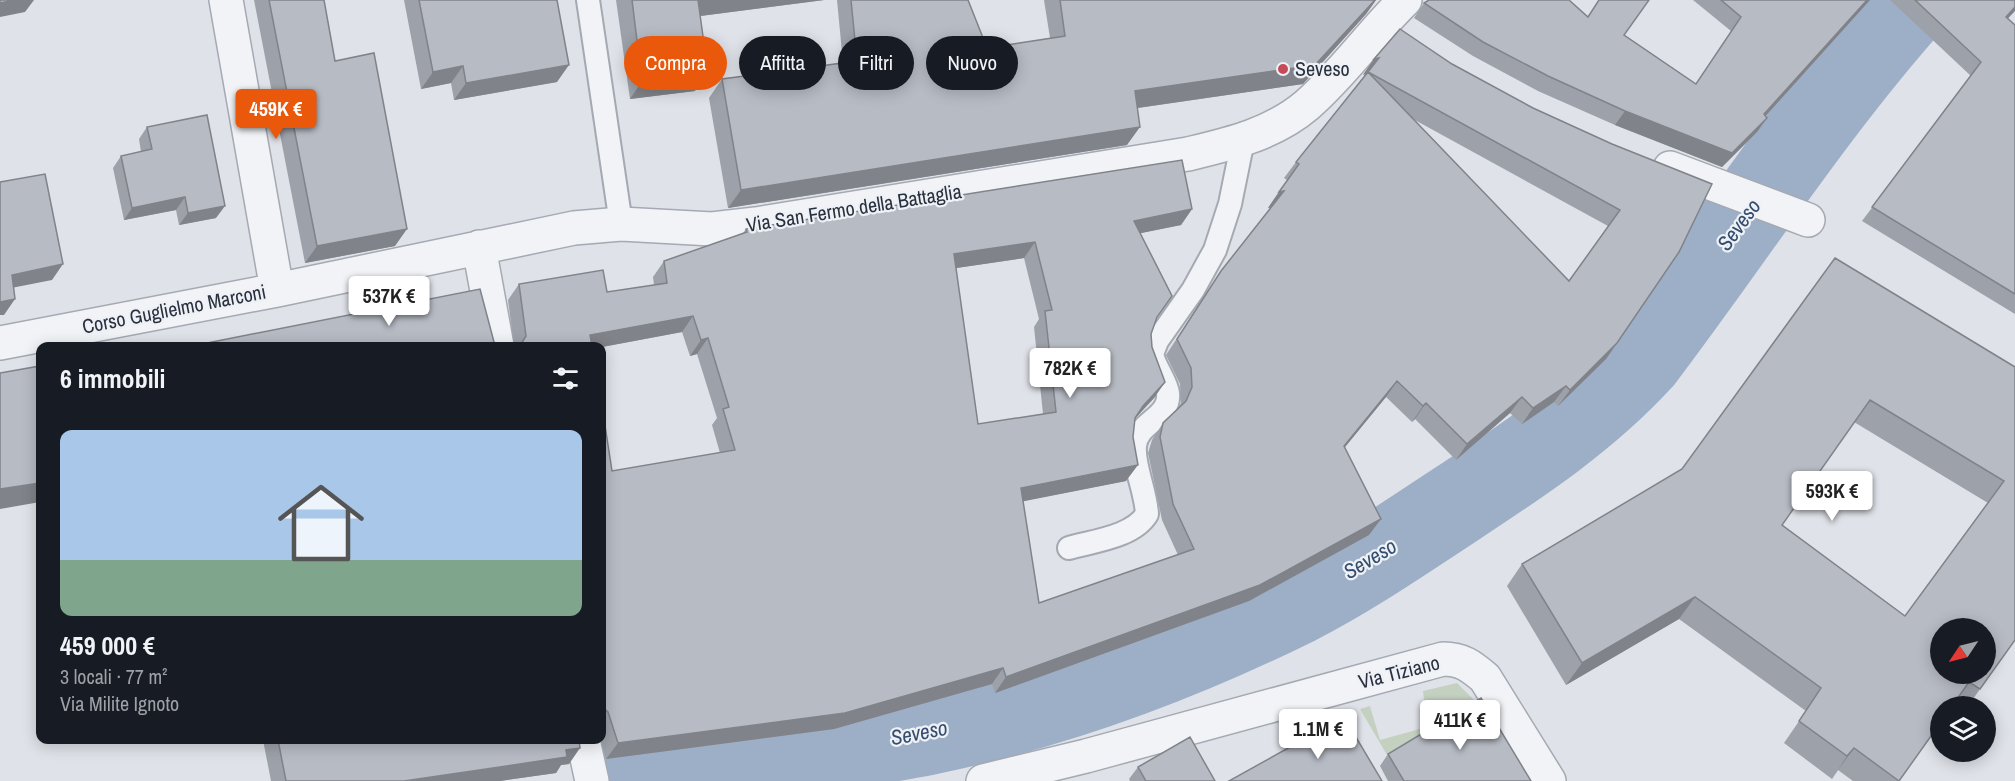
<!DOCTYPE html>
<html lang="it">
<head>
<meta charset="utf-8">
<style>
  body { margin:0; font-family:"Archivo Narrow",sans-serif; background:#242831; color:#f1f3f6; height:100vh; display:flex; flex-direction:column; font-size:22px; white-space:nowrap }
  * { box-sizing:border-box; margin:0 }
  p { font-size:20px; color:#9ea1a6 }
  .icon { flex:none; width:33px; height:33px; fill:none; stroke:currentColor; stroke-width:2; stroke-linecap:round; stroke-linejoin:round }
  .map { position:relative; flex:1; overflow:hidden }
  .details { position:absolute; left:36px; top:342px; width:570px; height:402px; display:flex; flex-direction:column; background:#171b24; border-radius:12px; box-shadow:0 3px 15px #0003 }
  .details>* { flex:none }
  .guide { position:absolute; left:624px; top:36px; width:570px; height:54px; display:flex; gap:12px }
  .needle { width:39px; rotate:235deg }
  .tools { position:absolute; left:1930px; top:618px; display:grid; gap:12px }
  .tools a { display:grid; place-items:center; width:66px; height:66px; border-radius:50%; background:#171b24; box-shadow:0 3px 15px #0003; font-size:30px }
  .price { position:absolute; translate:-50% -51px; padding:0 14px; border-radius:6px; background:#fff; color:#222; font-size:20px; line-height:39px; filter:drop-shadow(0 2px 3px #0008) }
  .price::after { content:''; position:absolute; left:50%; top:36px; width:18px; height:14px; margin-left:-9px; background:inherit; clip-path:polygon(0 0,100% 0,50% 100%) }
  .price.active { background:#ea580c; color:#fff }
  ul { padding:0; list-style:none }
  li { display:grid; align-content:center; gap:12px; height:318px; padding:0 24px }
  li span { display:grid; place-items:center; height:186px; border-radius:12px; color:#555 }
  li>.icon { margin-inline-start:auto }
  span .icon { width:108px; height:108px; fill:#fffc; stroke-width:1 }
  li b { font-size:26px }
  h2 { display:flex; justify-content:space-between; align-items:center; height:72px; padding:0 24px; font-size:26px }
  .chip { padding:0 21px; border-radius:27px; background:#171b24; box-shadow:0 3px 15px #0003; font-size:21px; line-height:54px }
  .chip.active { background:#ea580c; color:#fff }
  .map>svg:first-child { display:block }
</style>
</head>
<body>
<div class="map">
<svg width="2015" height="781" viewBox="0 0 2015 781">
  <rect width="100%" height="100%" fill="#dfe2e8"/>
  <path fill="#c4d1c1" d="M1457,683L1480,706L1390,760L1360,709L1370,706L1380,740L1427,727L1423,691Z"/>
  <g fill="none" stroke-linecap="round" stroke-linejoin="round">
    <path stroke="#9cafc6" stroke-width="84" d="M620,781C722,765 826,753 928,733C1054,707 1181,660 1296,603C1351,575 1403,539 1455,505C1522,461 1587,418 1641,359C1732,239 1813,112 1913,0"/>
    <g stroke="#a5a9b2" stroke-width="26">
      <path id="lane" d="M588,0L621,224
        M1069,548C1093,541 1133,537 1147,514C1146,492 1133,465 1135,446C1137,422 1171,418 1168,393C1166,380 1155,368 1152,354L1157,341L1193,290L1215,250L1230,204L1243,140"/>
    </g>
    <g stroke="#a5a9b2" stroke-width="36">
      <path id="street" d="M226,0L277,290
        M1670,168L1808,220
        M479,247L497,346
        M0,343L277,290L574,228L621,224L712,229L756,224L1188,154C1230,144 1273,134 1307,105C1343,74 1371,33 1405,0
        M583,740L592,781
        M983,781L1086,756L1443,659C1462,659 1471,666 1485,678L1549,781"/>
    </g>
    <use href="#lane" stroke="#f2f3f6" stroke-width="22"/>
    <use href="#street" stroke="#f2f3f6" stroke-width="33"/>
  </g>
  <path fill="#9da1a9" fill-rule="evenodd" d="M254,0H324L335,61L395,246L305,263Z
    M404,0H557V82L454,100L451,83L421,89Z
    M616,0H824L700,16L695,91L630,99Z
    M837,0H968L987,48L1050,38L1044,0H1376L1366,14L1303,84L1138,108L1127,145L728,208L709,98L722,79L843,63Z
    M1599,0H1649L1624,35L1696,84L1731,31L1693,0H1870L1765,116L1767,118L1757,132L1722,167L1615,125L1538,91L1473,56L1414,18L1424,3L1588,17Z
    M1890,0H2015L2008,19L2015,25V314L1862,221L1971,76Z
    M1374,59L1452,64L1533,108L1612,144L1712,184L1617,343L1606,359L1558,406L1554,402L1522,424L1510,413L1456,460L1415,419L1412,422L1386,397L1344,448L1369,535L1249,601L995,693L992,684L834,729L606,759L601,740H602V406L612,471L720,453L712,425L717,418L697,354L690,356L682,332L602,347L514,346L508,300L519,284L607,292L654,285L653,277L664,261L743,233L746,229L1192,209L1181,225L1140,233L1157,318L1151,334L1152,347L1165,382L1154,398L1135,418L1126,481L1023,501L1039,603L1178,555L1162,520L1148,453L1152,440L1163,423L1178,409L1181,403L1180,384L1166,355L1221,271L1271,207L1268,208L1287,180L1284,178L1296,162L1366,74L1363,75ZM1413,119L1608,226L1569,281ZM1024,258L1039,319L1034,327L1043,414L978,424L956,268Z
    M147,127L216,218L179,225L176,210L124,220L113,168L121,156L141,152L139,139Z
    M1835,258L2015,367V640L1968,706H1957L1954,704L1899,781H1853L1838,770L1832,779L1784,743L1806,711L1679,619L1566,685L1507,586L1522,564L1682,469ZM1854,422L1988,503L1905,616L1782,525Z
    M263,740H579L569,764L561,765L556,773L500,781H271Z
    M1388,754L1531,781H1388L1380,766Z
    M1138,767L1215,781H1130L1129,779Z"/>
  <path fill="#808389" d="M15,0H34L25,12L0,17V3Z
    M698,0H824L685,18Z
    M1376,0L1366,14L1303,84L1123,110L1135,91Z
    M1867,0H1870L1754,129L1764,114Z
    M2015,7V11L1996,31L2006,17Z
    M1379,58L1366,74L1363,75L1374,59Z
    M569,65L557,82L454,100L466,83Z
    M463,66L451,83L421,89L433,72Z
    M708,73L695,91L630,99L642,81Z
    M1625,111L1767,118L1757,132L1722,167L1615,125Z
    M1140,127L1127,145L728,208L741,190Z
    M1284,191L1273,207L1268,208L1279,192Z
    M185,197L176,210L124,220L132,208Z
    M225,206L216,218L179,225L188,213Z
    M1192,209L1181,225L1122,237L1134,221Z
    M407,229L395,246L305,263L317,246Z
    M1035,242L1024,258L943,270L954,254Z
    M63,264L52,280L1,290L12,275Z
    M15,299L4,315H0V302Z
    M693,316L682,332L602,347L581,346L590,335Z
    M708,338L697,354L690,356L701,340Z
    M1617,343L1606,359L1558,406L1570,390Z
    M1397,381L1386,397L1332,463L1344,446Z
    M1165,382L1154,398L1132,422L1143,406Z
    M1566,386L1554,402L1522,424L1533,408Z
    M1522,397L1510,413L1456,460L1467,444Z
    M1426,403L1415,419L1412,422L1423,406Z
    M1138,465L1126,481L1010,504L1021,488Z
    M40,483V502L0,509V489Z
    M1381,519L1369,535L1249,601L995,693L1006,677Z
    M1695,597L1679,619L1566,685L1582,663Z
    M1003,668L992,684L834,729L606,759L618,743Z
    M580,748L569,764L561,765L556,773L500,781H404L566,750Z
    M1854,748L1838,770L1832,779L1847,756Z"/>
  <path fill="#b7bbc4" stroke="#808389" stroke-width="1.5" fill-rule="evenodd" d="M0,0H15L0,3Z
    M269,0H324L335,61L374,53L407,229L317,246Z
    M419,0H557L569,65L466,83L463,66L433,72Z
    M632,0H698L708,73L642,81Z
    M851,0H968L987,48L1065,36L1060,0H1375L1315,65L1135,91L1140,127L741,190L722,79L857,61Z
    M1429,0H1569L1588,17L1599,0H1649L1624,35L1696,84L1741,17L1721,0H1867L1764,114L1767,118L1732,153L1625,111L1548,76L1483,42L1424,3Z
    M1915,0H2015V7L2006,17L2015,25V294L1872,207L1981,62Z
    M1400,29L1452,64L1533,108L1612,144L1712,184L1679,252L1617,343L1570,390L1566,386L1533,408L1522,397L1467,444L1426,403L1423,406L1397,381L1344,446L1381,519L1260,585L1006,677L1003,668L845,713L618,743L608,712L602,707V406L612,471L735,450L723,409L729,407L708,338L701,340L693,316L590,335L592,346H515L521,344L526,336L519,284L603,270L607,292L667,283L664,261L747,232L746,229L1182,160L1192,209L1134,221L1172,296L1157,317L1151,334L1152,347L1165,382L1143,406L1135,418L1133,437L1138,465L1021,488L1039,603L1194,549L1173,504L1160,437L1163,423L1186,401L1192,387L1191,368L1177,339L1221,271L1284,191L1279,192L1299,164L1296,162L1368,72L1569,281L1620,210L1368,72L1379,58L1374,59ZM1035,242L1052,310L1045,311L1056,412L978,424L954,254Z
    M207,115L225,206L188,213L185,197L132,208L121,156L152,149L147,127Z
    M45,174L63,264L12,275L15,299L0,302V182Z
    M1835,258L2015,367V640L1980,689L1969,682L1952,706H1941V722L1899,781L1854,748L1847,756L1799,721L1821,688L1695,597L1582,663L1522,564L1682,469ZM1870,400L2004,481L1905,616L1782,525ZM1941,628H1986V674H1941Z
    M480,289L494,342L500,346H192Z
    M40,366V483L0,489V373Z
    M1481,698L1531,781H1404L1388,754Z
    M1344,717L1382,781H1229Z
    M1190,737L1215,781H1146L1138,767Z
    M278,740H579L580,748L566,750L567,757L404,781H286Z"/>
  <circle fill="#c64a59" stroke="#eef1f5" stroke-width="2" cx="1283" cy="69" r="6"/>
  <g text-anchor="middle" stroke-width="4.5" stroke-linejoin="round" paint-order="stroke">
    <g font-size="20" fill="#29303e" stroke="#eef1f5" text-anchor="start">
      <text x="1295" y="76">Seveso</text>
    </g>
    <g font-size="20" fill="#29303e" stroke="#eef1f5">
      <text transform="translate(854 208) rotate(-9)" y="7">Via San Fermo della Battaglia</text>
      <text transform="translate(174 309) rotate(-11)" y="7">Corso Guglielmo Marconi</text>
      <text transform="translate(1399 672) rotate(-14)" y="7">Via Tiziano</text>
    </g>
    <g font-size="21" font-style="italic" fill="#354d6f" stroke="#eef1f5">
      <text transform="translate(1739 225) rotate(-54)" y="7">Seveso</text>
      <text transform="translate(1370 559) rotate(-31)" y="7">Seveso</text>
      <text transform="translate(919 733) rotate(-11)" y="7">Seveso</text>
    </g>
  </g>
</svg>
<div class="tools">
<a><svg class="needle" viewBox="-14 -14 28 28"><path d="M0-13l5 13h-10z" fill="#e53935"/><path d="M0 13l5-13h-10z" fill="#9ea1a6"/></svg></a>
<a><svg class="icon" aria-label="layers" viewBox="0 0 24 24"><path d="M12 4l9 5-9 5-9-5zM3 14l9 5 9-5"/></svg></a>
</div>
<b class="price active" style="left:276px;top:140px">459K €</b>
<b class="price" style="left:389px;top:327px">537K €</b>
<b class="price" style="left:1070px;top:399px">782K €</b>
<b class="price" style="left:1832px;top:522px">593K €</b>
<b class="price" style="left:1460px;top:751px">411K €</b>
<b class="price" style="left:1318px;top:760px">1.1M €</b>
<div class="guide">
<a class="chip active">Compra</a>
<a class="chip">Affitta</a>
<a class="chip">Filtri</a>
<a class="chip">Nuovo</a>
</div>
<section class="details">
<h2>6 immobili<svg class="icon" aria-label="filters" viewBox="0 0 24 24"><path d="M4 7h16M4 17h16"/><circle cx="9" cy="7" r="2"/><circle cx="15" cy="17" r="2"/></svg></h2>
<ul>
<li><span style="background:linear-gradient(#a9c7e8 70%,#7fa58c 0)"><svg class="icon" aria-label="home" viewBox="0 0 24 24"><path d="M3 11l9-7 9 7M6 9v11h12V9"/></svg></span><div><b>459 000 €</b><p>3 locali · 77 m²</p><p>Via Milite Ignoto</p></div></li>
</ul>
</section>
</div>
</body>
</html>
